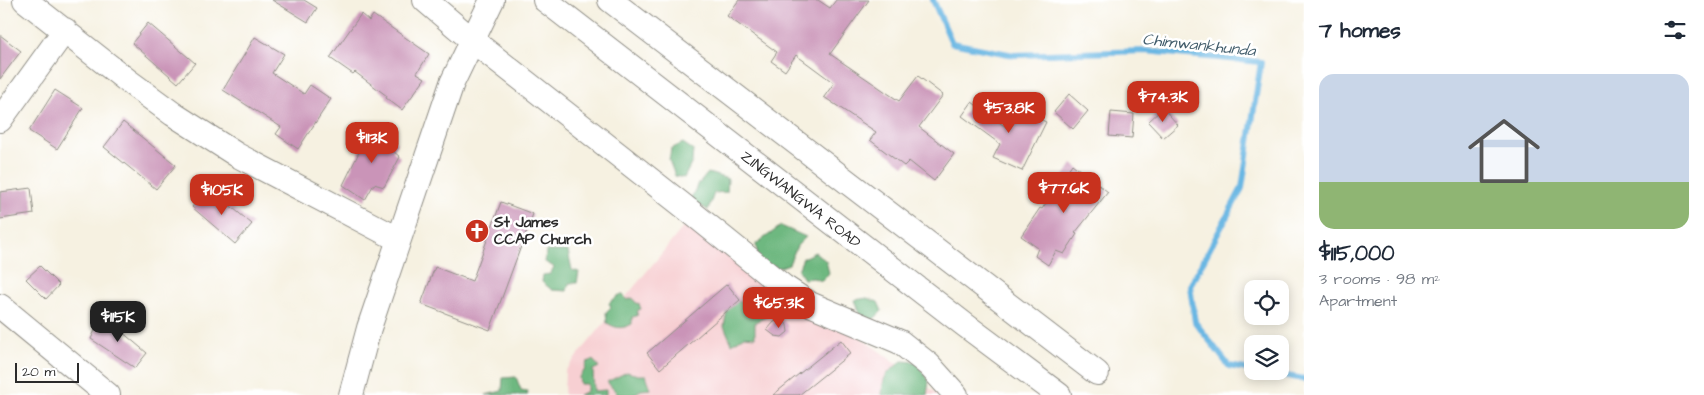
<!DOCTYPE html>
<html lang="en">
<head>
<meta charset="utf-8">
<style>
  body { margin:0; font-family:"Architects Daughter",sans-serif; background:#f2f2f3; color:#1f2937; height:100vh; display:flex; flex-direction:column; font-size:19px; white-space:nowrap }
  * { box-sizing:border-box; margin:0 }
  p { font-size:16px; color:#747a83 }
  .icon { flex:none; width:28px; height:28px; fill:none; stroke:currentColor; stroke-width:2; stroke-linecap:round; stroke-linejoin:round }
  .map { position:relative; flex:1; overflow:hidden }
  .drawer { display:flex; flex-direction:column; background:#fff; width:400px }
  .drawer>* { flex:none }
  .tools { position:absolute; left:1244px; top:280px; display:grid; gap:10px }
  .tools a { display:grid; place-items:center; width:45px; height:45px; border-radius:10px; background:#fff; box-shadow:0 2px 12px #0003; font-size:25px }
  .scale { position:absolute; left:15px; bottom:12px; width:64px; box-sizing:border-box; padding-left:5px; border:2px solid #2b2b2b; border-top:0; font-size:14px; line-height:18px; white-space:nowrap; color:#2b2b2b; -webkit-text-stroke:4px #fff; paint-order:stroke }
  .price { position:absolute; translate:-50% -42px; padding:0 11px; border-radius:10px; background:#c8321e; color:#fff; font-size:16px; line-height:32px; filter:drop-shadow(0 1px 2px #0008) }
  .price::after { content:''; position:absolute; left:50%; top:30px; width:15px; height:11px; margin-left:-8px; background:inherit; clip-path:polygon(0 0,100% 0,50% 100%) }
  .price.active { background:#222; color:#fff }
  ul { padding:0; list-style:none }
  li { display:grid; align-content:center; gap:10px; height:265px; padding:0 15px }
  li+li { border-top:1px solid #e0e1e3 }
  li span { display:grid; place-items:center; height:155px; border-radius:15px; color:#555 }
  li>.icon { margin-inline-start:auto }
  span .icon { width:90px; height:90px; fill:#fffc; stroke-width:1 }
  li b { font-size:21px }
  h2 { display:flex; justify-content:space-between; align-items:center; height:60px; padding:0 15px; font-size:21px }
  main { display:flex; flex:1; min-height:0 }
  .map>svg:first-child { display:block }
</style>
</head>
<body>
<main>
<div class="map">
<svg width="1304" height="395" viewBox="0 0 1304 395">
  <rect width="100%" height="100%" fill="#fff"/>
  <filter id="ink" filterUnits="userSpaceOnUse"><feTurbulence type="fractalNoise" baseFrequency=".02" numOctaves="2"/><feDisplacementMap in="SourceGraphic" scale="10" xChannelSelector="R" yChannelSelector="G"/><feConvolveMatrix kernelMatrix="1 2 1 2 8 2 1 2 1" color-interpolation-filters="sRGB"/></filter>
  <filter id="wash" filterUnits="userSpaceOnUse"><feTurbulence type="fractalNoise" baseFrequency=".0096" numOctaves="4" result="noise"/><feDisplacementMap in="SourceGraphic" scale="20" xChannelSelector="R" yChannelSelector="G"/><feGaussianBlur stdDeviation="1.12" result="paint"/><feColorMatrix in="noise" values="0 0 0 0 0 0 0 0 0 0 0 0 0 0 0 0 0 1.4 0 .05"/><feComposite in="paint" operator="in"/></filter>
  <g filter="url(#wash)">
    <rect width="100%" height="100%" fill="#f6f1e1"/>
    <path fill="#f7cfd2" d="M694,214L784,281L939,395H564L565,371Z"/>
    <path fill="#6eb880" stroke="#4c7256" d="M683,143L693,150L692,162L684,178L675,176L669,160L671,149Z
      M708,173L728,179L727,192L714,193L708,210L690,200L697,186Z
      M781,226L806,237L797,246L789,264L778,268L758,262L756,244Z
      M546,251H568L572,270L579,272L577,283H569L567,291L552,290L542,282L543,275L550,274L554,267L545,262Z
      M815,252L826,261L829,273L822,281L813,278L804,279L798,270L803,258Z
      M619,295H623L627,300L633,298L635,302L639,304L641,309L638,310L637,316L632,317V324C622,329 617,329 607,323L606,312L611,307L609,303Z
      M867,298L878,302L882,311L872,321L864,324L855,300Z
      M729,300L753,304L775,301L768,316L755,322V337L744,336L732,344L724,326Z
      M593,360L599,367L593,370L594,391L606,390V395H579L587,391V384H580L579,377L584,371L587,362Z
      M902,361L916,362L929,381L927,395H882C883,374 886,374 902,361Z
      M627,372L638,375H646L651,389L641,390L633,395H617L616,392L607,382Z
      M516,377L521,390L527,391L528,395H486L502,391L503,378Z"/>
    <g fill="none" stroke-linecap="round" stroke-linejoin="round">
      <path stroke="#6ab7e3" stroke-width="6" d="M933,0L952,43L1014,55L1145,51L1261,62L1242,188L1190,286L1195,322L1229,366L1252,370
        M1260,371L1304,379"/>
    </g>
    <g id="blocks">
      <path fill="#ca94b8" d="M272,0H304L317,8L308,22Z
        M739,0H818L830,8L836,0H869L830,54L899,101L918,76L943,95L919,127L954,154L934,181L909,161L904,166L870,140L876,132L824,97L834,83L796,55L785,71L771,61L777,52L727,16Z
        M361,14L369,21L373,15L429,54L417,73L425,78L402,110L386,98L387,96L355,72L353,74L330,58Z
        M148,23L195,63L178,83L132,43Z
        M0,35L21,51L0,79Z
        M255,37L284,54L272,73L304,94L310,85L331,99L298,149L276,134L281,127L223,90Z
        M55,90L83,108L57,149L29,131Z
        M1069,94L1088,111L1073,129L1054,112Z
        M972,102L1007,128L1017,108L1046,122L1022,171L993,158L1000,144L962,116Z
        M1163,108L1178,125L1163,138L1148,122Z
        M1111,112L1134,114L1132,138L1109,136Z
        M123,122L176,165L156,189L104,147Z
        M372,126L397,143L393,151L400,157L384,187L374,184L365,200L343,185Z
        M1072,164L1108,192L1075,233L1077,234L1064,254L1056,251L1048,265L1035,256L1038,248L1021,236L1040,208L1042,209Z
        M208,187L252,224L235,244L192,207Z
        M31,188L34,214L0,219V192Z
        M501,202L533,214L490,330L421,304L435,267L472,281Z
        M40,266L59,285L46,299L26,279Z
        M727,284L740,300L660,369L647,353Z
        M102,315L147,353L135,368L91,339Z
        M779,320L784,321L787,325L788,332L782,337L775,336L767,330L774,322Z
        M841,340L851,353L799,395H773Z"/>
    </g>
  </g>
  <g filter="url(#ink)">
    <use href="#blocks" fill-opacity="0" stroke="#908e86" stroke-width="1"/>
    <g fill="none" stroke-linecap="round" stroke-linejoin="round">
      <g stroke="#908e86" stroke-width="26">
        <path id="minor" d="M25,0L128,81L173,114L237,155L398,239
          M425,0L472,40L681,204L784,287L810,304L900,342L929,365L956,395
          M545,0L965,325L1059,395
          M610,0L1097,373
          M0,120L65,30
          M0,306L108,395
          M351,395L369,328L452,83L492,0"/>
      </g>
      <use href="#minor" stroke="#fff" stroke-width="24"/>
    </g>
  </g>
  <defs>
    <g id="church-disc" transform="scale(1.25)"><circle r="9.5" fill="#c8321e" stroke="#fff"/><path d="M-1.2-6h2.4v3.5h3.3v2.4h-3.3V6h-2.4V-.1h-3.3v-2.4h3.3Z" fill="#fff"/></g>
  </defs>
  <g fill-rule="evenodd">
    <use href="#church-disc" x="477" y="231"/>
  </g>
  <g text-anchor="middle" stroke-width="5" stroke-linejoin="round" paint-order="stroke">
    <g font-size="15" fill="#2b2b2b" stroke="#fff">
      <text transform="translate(801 199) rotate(38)" y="5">ZINGWANGWA ROAD</text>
    </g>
    <g font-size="15" font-weight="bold" fill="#2b2b2b" stroke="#fff" text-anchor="start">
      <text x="494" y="227">St James<tspan x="494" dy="17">CCAP Church</tspan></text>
    </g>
    <g font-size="16" font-style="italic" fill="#415c6b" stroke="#fff">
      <text transform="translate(1199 44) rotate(6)" y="6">Chimwankhunda</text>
    </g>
  </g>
</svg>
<div class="tools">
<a><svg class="icon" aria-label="locate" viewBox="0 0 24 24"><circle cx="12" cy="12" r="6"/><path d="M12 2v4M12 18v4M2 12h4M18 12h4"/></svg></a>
<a><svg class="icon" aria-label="layers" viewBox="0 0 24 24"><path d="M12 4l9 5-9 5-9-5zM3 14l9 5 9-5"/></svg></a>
</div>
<div class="scale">20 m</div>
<b class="price" style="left:1163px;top:123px">$74.3K</b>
<b class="price" style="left:1009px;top:134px">$53.8K</b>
<b class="price" style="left:372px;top:164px">$113K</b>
<b class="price" style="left:1064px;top:214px">$77.6K</b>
<b class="price" style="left:222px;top:216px">$105K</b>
<b class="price" style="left:779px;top:329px">$65.3K</b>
<b class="price active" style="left:118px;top:343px">$115K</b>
</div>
<section class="drawer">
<h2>7 homes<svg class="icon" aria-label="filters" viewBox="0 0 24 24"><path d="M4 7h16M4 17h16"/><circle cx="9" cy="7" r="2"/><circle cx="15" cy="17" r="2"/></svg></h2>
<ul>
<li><span style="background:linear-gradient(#c9d6e8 70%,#8fb573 0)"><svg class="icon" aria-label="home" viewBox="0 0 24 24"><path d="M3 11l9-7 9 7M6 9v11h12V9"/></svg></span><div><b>$115,000</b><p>3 rooms · 98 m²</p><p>Apartment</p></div></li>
</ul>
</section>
</main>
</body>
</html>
